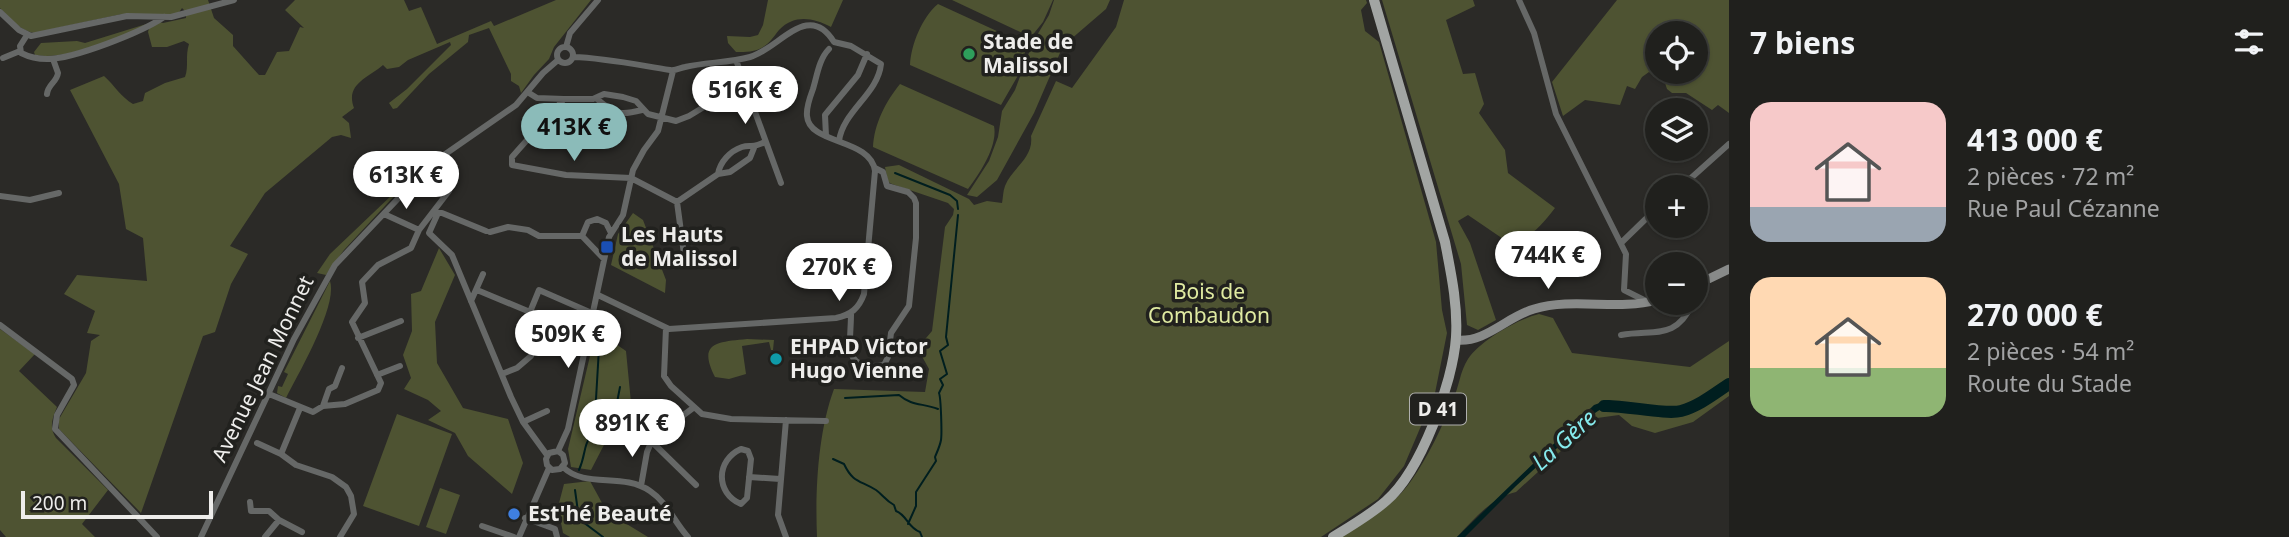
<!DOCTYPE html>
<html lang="fr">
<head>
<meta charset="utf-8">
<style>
  body { margin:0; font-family:"Noto Sans",sans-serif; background:#282826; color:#f1f3f6; height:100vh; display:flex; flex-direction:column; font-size:26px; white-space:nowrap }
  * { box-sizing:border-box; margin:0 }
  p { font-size:23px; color:#a2a3a4 }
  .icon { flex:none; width:38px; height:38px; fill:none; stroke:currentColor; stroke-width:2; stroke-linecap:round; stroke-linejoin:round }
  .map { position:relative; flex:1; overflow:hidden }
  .drawer { display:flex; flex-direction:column; background:#20201d; width:560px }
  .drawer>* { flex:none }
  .fabs { position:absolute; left:1645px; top:21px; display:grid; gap:14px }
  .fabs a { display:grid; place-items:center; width:63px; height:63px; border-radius:50%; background:#20201d; box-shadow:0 2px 5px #0004,0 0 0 2px #3d3e3b; font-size:35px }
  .scale { position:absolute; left:21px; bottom:18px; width:192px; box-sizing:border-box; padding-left:7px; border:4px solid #eeedeb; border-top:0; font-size:19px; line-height:24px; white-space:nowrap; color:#eeedeb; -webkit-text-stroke:5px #21211e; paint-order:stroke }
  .price { position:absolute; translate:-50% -60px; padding:0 16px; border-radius:24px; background:#fff; color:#222; font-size:23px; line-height:46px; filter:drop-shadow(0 2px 4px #0008) }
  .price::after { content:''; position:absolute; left:50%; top:42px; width:21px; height:16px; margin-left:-10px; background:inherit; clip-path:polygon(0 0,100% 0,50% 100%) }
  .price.active { background:#8bbbb9; color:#111 }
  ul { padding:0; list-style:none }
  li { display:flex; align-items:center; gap:21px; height:175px; padding:0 21px }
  li span { display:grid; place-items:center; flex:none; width:196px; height:140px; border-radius:21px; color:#555 }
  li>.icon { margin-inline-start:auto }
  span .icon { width:84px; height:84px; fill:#fffc; stroke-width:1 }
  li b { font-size:30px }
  h2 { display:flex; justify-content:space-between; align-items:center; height:84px; padding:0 21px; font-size:30px }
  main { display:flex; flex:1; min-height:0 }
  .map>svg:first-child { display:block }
</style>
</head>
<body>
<main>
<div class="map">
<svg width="1729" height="537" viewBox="0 0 1729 537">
  <rect width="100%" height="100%" fill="#2b2a27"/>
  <path fill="#4e5332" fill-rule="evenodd" d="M0,0H208L214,18L233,35V46L259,75H265L277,52L289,51L300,27L304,28L285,10L295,0H404L409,11L421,7L437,44L491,21L494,26L556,0H591L554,47L549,59L534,75L521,93L519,86L511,81V74L489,28L469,35L468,42L429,74L397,108L393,109L389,103L407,89L451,45L450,42L408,60L399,67L387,69L383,65C368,78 345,84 354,108L342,117L349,123L351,138L341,135L332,137L265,193L230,246L248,254L231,284L215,332L203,336L141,513L59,429V419L86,373L91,341L100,335L87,333L95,311L64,294L77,275L147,281L143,238L126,229L119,184L70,90L104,76C115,86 121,97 133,104L143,101L145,93L165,83L185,77C189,66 185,56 189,44L184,41L167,47H152L148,32L150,25C118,36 69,61 35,55L34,52L41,43L77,41L85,43L156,21L163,23L186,18V12L182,8L178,14L171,15L122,14L34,33C19,30 10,18 0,8Z
    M768,0H843L831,27C813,18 795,14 779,30C774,36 770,43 763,47C755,52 746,52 736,52L728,43L727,36L750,37L758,35L763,25Z
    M952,0H1053L1043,22L1031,37Z
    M1054,0H1110L1106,9L1063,46L1034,113L997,180L977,197L967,195L989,161L998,137L1002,111L1015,90L1033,42L1049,15Z
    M1124,0H1366L1367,3L1361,10L1365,31L1379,42L1436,242L1442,310L1447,333L1435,393L1404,466L1378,499L1321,537H817C815,491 818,432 834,389L925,392L929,369L919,351L921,344L932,331L945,227L953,215L954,209L948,203L892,184L888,182L885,167L899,165L969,199L974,205L987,201L1002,203C1003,198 1003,191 1005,186C1012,168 1034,158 1031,136L1056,81L1072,88L1116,27Z
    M1382,0H1473L1475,6L1446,20L1463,74L1475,73L1484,104L1479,113L1505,150L1508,173L1555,208C1542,225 1531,237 1512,245L1468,215L1458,221L1470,243L1496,320L1478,330L1467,325L1461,264Z
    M1617,0H1729V113L1718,105L1712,110L1686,93H1672L1667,89L1664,80L1657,79L1649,72L1642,77L1635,89L1627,86L1620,105L1585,100L1563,116L1552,82ZM1657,33H1696V72H1657Z
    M938,4L1027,45L1020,72L1001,105L910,65C911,45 922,17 938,4Z
    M900,84L994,126C998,146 980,173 968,189L873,147C874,124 886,101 900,84Z
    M391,165L407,169L397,193L344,250L326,275L317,273L330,254L394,193C397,185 394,173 389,167Z
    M633,213L643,220L666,280L665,293L611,265L618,234Z
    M439,248L455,275L435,322L437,363L463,408L508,419L523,463L512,494L468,456L455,433L428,420L441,411L428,400L404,389L411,378L403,355L412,331L411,294L421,291Z
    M330,281C338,306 298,374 286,398L277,393L278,386L282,387L288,374L284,372Z
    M1539,314L1553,318L1572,353L1690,367L1729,341V396L1693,422L1655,433L1632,426L1619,415L1597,418L1516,492C1492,497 1473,520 1457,537H1339C1365,521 1393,507 1411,481C1428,457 1442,427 1453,400C1459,387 1460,371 1468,359C1480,341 1518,319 1539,314Z
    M0,329L35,354L19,371L57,407C52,419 49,427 56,438L108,490L82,524L95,537H6L0,530Z
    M607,338L626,351L632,413L605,443L591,470L571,467L568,449L594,339Z
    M747,339L774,340L773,350H771L769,342L742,346L746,374L729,379L715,377C697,342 718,342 747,339Z
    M397,414L452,434L419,526L363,506Z
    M590,481L607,512L648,537H570L563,533L558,507L564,484Z
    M440,488L460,495L446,534L426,527Z"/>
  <path fill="#001e1f" d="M1608,400L1621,403L1619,410C1611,404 1601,408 1594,414L1516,486L1465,537H1457L1594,405Z"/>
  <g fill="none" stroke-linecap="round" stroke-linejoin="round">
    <path stroke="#001e1f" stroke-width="2" d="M895,173L950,195L957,201L958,209
      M845,398L899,395C912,406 922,403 938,409
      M607,424L614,418L620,387
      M833,459L844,464C853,483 860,480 876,490C883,495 885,500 894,505L896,511C907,515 908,528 920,532L922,537
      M579,470C589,447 579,440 607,424L596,399L599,348L610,344
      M575,490L579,519L603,537
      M908,524L916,506V492L936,461L935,457C937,452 940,446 941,440C942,434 941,398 939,393L943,385L940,379L947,374L940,351L948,345L946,337L958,215"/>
    <path stroke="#001e1f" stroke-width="12" d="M1604,406C1624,405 1666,415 1681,411C1699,406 1714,394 1729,384"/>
    <path stroke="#666867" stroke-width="6" d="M1519,0L1534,33L1556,114L1626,254L1624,290L1648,302
      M0,12L19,30L31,36L127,16L171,17L234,0
      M27,35L20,46L21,53C29,57 38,59 47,59C74,59 142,32 164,17
      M557 55a8 8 0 1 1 16 0a8 8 0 1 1-16 0Z
      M566,47L570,33L598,0
      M573,57C606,58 638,65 670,70C675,71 680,68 685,67C706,62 729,63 750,57C779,49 808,0 834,42L851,46L881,64C878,94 843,111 839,141
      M3,58L20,51
      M736,60L781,183
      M745,82L689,116L676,121L648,114L636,101L623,97L604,94L593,99H564L519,149L512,157V165L566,175L631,178L677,202L718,174L730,172L750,158L754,148
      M529,93L537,98L564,99
      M47,94C48,84 57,82 58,73L53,59
      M597,99C615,114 619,116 642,110
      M826,136L825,115L858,75L867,54
      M718,174C720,162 730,151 742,147C751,144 752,149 765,142
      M1681,187L1729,144
      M0,196L30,200L59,193
      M677,202L684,254
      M384,214L419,230
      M486,231L442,213H438L429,233L452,255L511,397L523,422L547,455
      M490,232L508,227L528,230L539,236H582
      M1622,242L1657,208
      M604,259L582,236L588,222L597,219L606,223L611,233
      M477,290L530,312L539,290L594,314
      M598,295L669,329L836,318C851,315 859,308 864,294L875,171C871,138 809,145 807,116C806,107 810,97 813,89C817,76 819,59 829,49
      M1696,296L1702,282
      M471,301L483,274
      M851,314C851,344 841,372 884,365L888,357L891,333L909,306L916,238V203L914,198L908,192L887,186L883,172L875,168
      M0,325L72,379L74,385L57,415L55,429L157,537
      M666,328L664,376L671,386L702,414L731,419L826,421
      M1621,335C1655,329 1675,341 1693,303
      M358,338L401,321
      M502,374L517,368L531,356
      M377,375L400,366
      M269,394L313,412L323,406L345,404L378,390L381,383L352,322L365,303L362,282L378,265L411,248L419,230L449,191
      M323,406L329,389L335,386L342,368
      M523,422L547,411
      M651,441L696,485
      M257,443L281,454L296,465L332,477L346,487L351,496L354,514L340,537
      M741,449L748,451L751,459L747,498L741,504C715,493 716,460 741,449Z
      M558,451L563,455L565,463L560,469L552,470L547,465L546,459L549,453L558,451L568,429L609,237L623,215L633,170L644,150L658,131L673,71
      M281,454L300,408
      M563,467C585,489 623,472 650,491C668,503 674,522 688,537
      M749,477L780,479
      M641,486L647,452L653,438L693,408
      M250,502L251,511H269L279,520L302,532
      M525,518L555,529L557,537
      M482,526L514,537
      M201,537L294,339L335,265L431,164L516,105L543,73L558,60
      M265,537L279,520
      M519,537L549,468
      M786,537L778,515L786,420"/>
    <path stroke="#888a89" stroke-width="9" d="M1696,285L1729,269
      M1456,340C1486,343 1506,317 1534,309C1574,297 1617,311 1657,300"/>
    <path stroke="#a2a5a3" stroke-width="10" d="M1333,537C1351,526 1370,515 1386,501C1421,471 1453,383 1456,337C1458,305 1451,273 1445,242L1374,0"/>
  </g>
  <circle fill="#2e9e5b" stroke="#21211e" stroke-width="2.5" cx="969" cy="54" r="7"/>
  <rect fill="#1a4fb4" stroke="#21211e" stroke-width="2.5" x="600" y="240" width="14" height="14" rx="3.5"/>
  <circle fill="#0f9aa8" stroke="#21211e" stroke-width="2.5" cx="776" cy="359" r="7"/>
  <circle fill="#3f7fe0" stroke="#21211e" stroke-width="2.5" cx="514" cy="514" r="7"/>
  <g text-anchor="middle" stroke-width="7" stroke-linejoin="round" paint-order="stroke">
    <rect fill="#21211e" stroke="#b0b0ae" stroke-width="2" x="1410" y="393.5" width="56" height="31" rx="5"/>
    <g font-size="19" font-weight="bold" fill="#eeedeb">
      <text x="1438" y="416">D 41</text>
    </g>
    <g font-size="21" font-weight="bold" fill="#eeedeb" stroke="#21211e" text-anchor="start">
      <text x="983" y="49">Stade de<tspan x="983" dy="24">Malissol</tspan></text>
      <text x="621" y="242">Les Hauts<tspan x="621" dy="24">de Malissol</tspan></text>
      <text x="790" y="354">EHPAD Victor<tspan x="790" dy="24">Hugo Vienne</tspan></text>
      <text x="528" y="521">Est'hé Beauté</text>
    </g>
    <g font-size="21" fill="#dfeaa1" stroke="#21211e">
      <text x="1209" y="299">Bois de<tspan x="1209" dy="24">Combaudon</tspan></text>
    </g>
    <g font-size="21" fill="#eeedeb" stroke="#21211e">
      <text transform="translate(263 369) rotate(-64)" y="7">Avenue Jean Monnet</text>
    </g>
    <g font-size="23" font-style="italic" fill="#86eaec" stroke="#21211e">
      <text transform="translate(1564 440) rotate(-42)" y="8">La Gère</text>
    </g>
  </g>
</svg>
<div class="fabs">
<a><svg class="icon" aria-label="locate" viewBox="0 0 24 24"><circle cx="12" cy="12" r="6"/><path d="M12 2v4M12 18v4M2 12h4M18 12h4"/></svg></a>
<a><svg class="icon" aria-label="layers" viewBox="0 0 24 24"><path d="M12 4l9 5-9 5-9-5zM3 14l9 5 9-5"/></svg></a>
<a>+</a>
<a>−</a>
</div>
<div class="scale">200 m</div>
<b class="price" style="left:745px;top:126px">516K €</b>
<b class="price active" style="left:574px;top:163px">413K €</b>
<b class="price" style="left:406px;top:211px">613K €</b>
<b class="price" style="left:1548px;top:291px">744K €</b>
<b class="price" style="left:839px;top:303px">270K €</b>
<b class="price" style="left:568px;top:370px">509K €</b>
<b class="price" style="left:632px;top:459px">891K €</b>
</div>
<section class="drawer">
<h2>7 biens<svg class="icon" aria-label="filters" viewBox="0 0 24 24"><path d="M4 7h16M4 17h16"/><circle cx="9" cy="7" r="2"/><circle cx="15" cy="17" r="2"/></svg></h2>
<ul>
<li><span style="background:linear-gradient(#f6c9c9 75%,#9aa5b1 0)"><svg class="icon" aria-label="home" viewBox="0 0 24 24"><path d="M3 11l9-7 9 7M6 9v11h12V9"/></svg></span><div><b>413 000 €</b><p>2 pièces · 72 m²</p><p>Rue Paul Cézanne</p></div></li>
<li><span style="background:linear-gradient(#ffd9b3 65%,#8fb573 0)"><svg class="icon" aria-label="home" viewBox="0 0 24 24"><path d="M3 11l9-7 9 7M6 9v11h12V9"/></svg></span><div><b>270 000 €</b><p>2 pièces · 54 m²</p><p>Route du Stade</p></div></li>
</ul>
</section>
</main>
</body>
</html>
